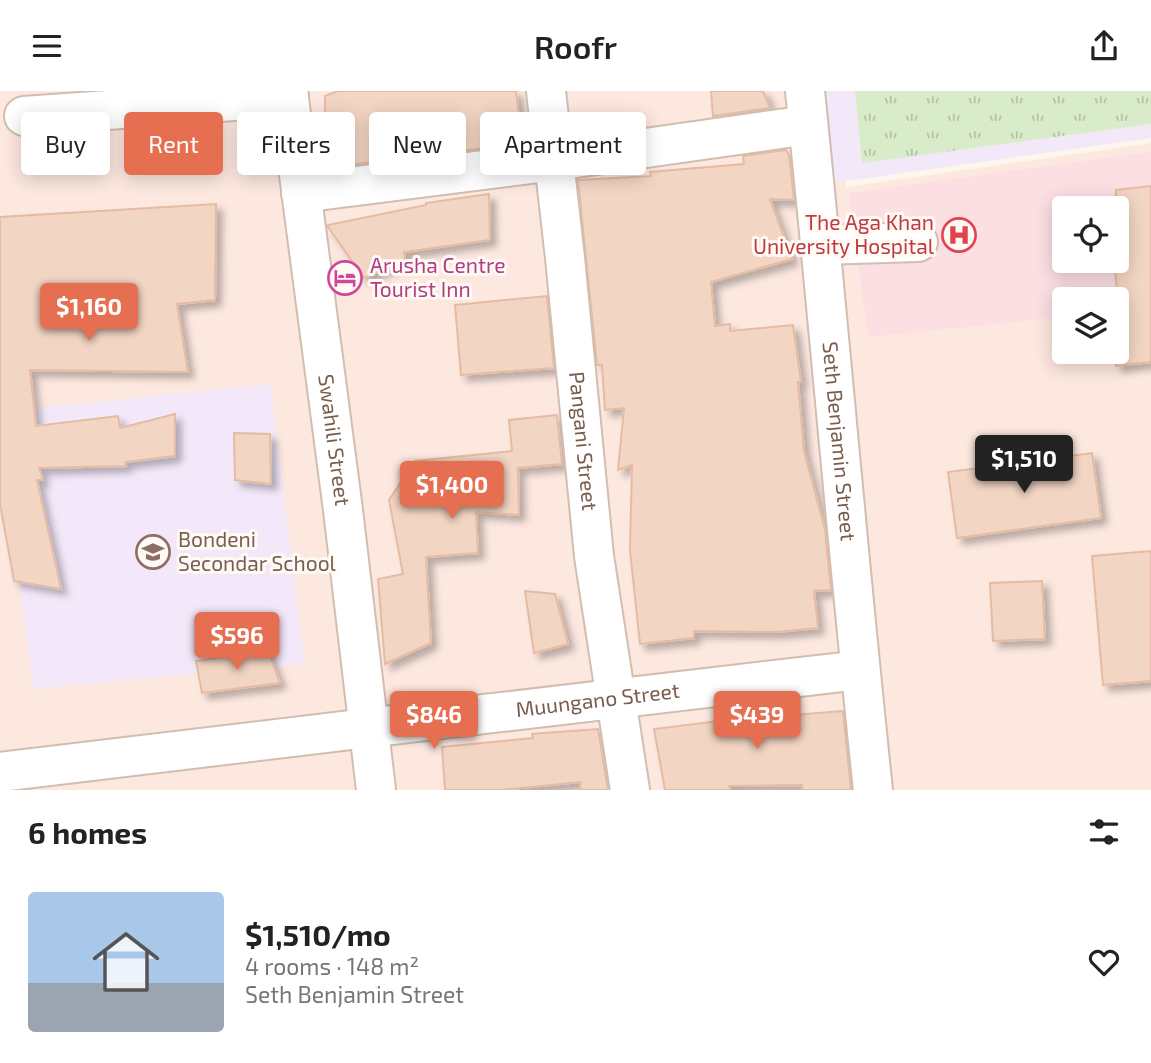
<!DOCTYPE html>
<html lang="en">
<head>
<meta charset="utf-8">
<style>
  body { margin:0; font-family:"Exo 2",sans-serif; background:#f2f2f2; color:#222; height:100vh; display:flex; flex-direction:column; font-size:26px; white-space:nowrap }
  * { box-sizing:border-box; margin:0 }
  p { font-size:23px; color:#767676 }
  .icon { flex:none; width:38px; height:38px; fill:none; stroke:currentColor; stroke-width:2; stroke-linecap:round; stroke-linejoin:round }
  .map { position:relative; height:699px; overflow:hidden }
  .sheet { display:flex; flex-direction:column; background:#fff; flex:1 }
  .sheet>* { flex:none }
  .banner { position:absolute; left:21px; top:21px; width:700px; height:63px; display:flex; gap:14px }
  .tools { position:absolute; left:1052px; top:105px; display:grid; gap:14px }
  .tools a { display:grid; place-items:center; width:77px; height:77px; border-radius:7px; background:#fff; box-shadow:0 4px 18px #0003; font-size:35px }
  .price { position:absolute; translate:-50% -60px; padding:0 16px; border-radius:7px; background:#e76f51; color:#fff; font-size:23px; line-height:46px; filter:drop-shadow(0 2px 4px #0008) }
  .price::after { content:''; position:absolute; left:50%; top:42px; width:21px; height:16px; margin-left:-10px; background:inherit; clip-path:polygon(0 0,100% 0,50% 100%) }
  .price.current { background:#222; color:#fff }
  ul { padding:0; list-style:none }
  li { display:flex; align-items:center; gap:21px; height:175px; padding:0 28px }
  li+li { border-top:2px solid #e0e0e0 }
  li span { display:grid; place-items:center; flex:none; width:196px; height:140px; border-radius:7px; color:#555 }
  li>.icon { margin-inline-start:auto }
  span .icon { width:84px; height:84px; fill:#fffc; stroke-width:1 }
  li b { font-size:30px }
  h2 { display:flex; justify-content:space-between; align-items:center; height:84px; padding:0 28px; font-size:30px }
  .tag { padding:0 24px; border-radius:7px; background:#fff; box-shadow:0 4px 18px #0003; font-size:24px; line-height:63px }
  .tag.current { background:#e76f51; color:#fff }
  header { display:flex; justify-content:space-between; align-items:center; height:91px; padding:0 28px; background:#fff; font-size:32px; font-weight:600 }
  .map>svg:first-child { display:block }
</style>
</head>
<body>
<header><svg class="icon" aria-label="menu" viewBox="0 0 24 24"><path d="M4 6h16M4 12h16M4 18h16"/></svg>Roofr<svg class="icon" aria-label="share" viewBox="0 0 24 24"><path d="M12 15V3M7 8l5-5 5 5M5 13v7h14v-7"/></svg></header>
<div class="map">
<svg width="1151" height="699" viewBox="0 0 1151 699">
  <defs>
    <pattern id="grass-tufts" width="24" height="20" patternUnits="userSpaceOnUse" patternTransform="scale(1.75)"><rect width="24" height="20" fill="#d8ecc9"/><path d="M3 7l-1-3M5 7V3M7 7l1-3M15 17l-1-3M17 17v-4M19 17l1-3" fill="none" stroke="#b4c2a5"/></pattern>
    <filter id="shadow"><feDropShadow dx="6" dy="6" stdDeviation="3.5" flood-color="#0004"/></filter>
  </defs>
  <rect width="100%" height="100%" fill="#fdf6ec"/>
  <path fill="#fde8e0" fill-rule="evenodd" d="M0,0H836L846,96L1151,52V699H0ZM1064,117H1116V170H1064ZM1064,208H1116V261H1064Z"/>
  <path fill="#f3e8fa" d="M816,0H1151V47L826,93Z
    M270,293L305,572L34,598L0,349V321Z"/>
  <path fill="#fbdfe3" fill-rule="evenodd" d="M1151,61V217L1117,220L1116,208H1064V226L868,246L849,102ZM1064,117H1116V170H1064Z"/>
  <path fill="url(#grass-tufts)" d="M855,0H1151V33L862,72Z"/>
  <path fill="#f3d5c3" stroke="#e6bba3" stroke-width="2" filter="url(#shadow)" d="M338,0H516L522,52L325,77V5Z
    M711,0H763L770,17L713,25Z
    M786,59L789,64L794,109L770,108L792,168L711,191L715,235L730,233V240L793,234L801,291H798L804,360L825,439L831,499L814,500L818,537L777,541L694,540V547L640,553L630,459L632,374L618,379L624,317L605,319L602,274H597L578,89L651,85L650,81L744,73L743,65Z
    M1151,95V271L1116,275V239L1121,238L1114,170H1116V99Z
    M489,103L490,149L404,161L405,169L364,187L328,136V134L426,114V112Z
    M216,113L215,209L177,213L188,281L30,279L36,335L118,325L120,337L175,323V365L125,371L126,375L39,377L43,389H37L61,498L14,490L0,413V126Z
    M547,205L554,277L461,284L455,214Z
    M557,324L562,373L518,377L519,424L476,421L478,462L426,466L431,552L385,573L378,488L403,483L389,409L415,370L512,360L509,329Z
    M234,342L270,343L271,393L235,389Z
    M1092,362L1101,427L957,447L948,381Z
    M1151,460V590L1103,594L1092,465Z
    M1042,490L1045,548L993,550L990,492Z
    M525,500L555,503L568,553L534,562Z
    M268,560L280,592L202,602L196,570Z
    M779,610L781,625L843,620L851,699H803L802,694L729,695L730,699H665L654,638L727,629L725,616Z
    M598,638L608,699H581L580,691L501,699H445L442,656L533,647L532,643Z"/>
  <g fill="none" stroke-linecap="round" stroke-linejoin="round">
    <g stroke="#d1beb0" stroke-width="42">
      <g id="minor">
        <path id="s1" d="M288,0L343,419L376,699"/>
        <path id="s2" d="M546,0L565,167L594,465L630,699"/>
        <path id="s3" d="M805,0C829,233 848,466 873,699"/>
        <path d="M24,25L289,6"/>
        <path d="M301,102L554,70L808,34"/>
        <path d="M822,154L918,151"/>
        <path id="s4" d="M0,681C287,648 573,611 860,579"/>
      </g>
    </g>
    <use href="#minor" stroke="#fff" stroke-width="38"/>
  </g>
  <defs>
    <g id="hospital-ring" transform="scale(1.75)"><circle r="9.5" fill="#fffaf3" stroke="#e0444e" stroke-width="1.5"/><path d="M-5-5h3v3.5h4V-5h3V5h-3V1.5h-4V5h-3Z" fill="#e0444e"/></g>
    <g id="hotel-ring" transform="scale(1.75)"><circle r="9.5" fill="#fffaf3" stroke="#d1479c" stroke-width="1.5"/><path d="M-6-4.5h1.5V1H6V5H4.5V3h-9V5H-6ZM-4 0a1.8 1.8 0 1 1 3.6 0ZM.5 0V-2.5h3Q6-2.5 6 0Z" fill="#d1479c"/></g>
    <g id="school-ring" transform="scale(1.75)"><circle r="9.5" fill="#fffaf3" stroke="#8d6e63" stroke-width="1.5"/><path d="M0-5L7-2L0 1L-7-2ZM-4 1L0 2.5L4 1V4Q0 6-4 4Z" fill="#8d6e63"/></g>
  </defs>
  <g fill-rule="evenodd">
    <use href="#hospital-ring" x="959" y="144"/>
    <use href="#hotel-ring" x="345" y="187"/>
    <use href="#school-ring" x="153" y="461"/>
  </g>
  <g text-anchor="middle" stroke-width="6" stroke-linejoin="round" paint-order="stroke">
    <g font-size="21" fill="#be3a42" stroke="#fffaf3" text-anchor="end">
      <text x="934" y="139">The Aga Khan<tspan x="934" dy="24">University Hospital</tspan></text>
    </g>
    <g font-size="21" fill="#b23c85" stroke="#fffaf3" text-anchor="start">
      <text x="370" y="182">Arusha Centre<tspan x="370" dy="24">Tourist Inn</tspan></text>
    </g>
    <g font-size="21" fill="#7a5c4d" stroke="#fffaf3">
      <text dy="7" stroke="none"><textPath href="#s1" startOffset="352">Swahili Street</textPath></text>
      <text dy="7" stroke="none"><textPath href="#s2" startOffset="352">Pangani Street</textPath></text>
      <text dy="7" stroke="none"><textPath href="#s3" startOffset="352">Seth Benjamin Street</textPath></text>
      <text dy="7" stroke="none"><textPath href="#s4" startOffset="602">Muungano Street</textPath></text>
    </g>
    <g font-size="21" fill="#785e54" stroke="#fffaf3" text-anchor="start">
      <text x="178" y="456">Bondeni<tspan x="178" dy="24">Secondar School</tspan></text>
    </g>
  </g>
</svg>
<div class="tools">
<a><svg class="icon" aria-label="locate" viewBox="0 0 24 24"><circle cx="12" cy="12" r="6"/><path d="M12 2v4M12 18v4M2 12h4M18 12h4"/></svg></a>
<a><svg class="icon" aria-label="layers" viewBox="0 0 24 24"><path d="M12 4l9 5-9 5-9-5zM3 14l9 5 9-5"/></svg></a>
</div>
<b class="price" style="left:89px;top:252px">$1,160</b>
<b class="price current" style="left:1024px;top:404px">$1,510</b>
<b class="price" style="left:452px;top:430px">$1,400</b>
<b class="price" style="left:237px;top:581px">$596</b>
<b class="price" style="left:434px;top:660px">$846</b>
<b class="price" style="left:757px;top:660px">$439</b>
<div class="banner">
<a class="tag">Buy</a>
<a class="tag current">Rent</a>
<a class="tag">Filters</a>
<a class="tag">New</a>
<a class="tag">Apartment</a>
</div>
</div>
<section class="sheet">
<h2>6 homes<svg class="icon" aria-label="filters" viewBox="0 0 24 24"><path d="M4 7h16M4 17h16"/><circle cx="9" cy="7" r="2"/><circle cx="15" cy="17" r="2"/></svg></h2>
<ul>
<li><span style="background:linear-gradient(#a9c7e8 65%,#9aa5b1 0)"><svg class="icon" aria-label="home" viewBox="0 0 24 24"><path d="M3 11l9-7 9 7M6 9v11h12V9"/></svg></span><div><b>$1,510/mo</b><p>4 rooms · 148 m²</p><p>Seth Benjamin Street</p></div><svg class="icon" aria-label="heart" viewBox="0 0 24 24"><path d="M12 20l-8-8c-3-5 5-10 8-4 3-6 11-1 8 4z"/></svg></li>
</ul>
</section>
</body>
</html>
